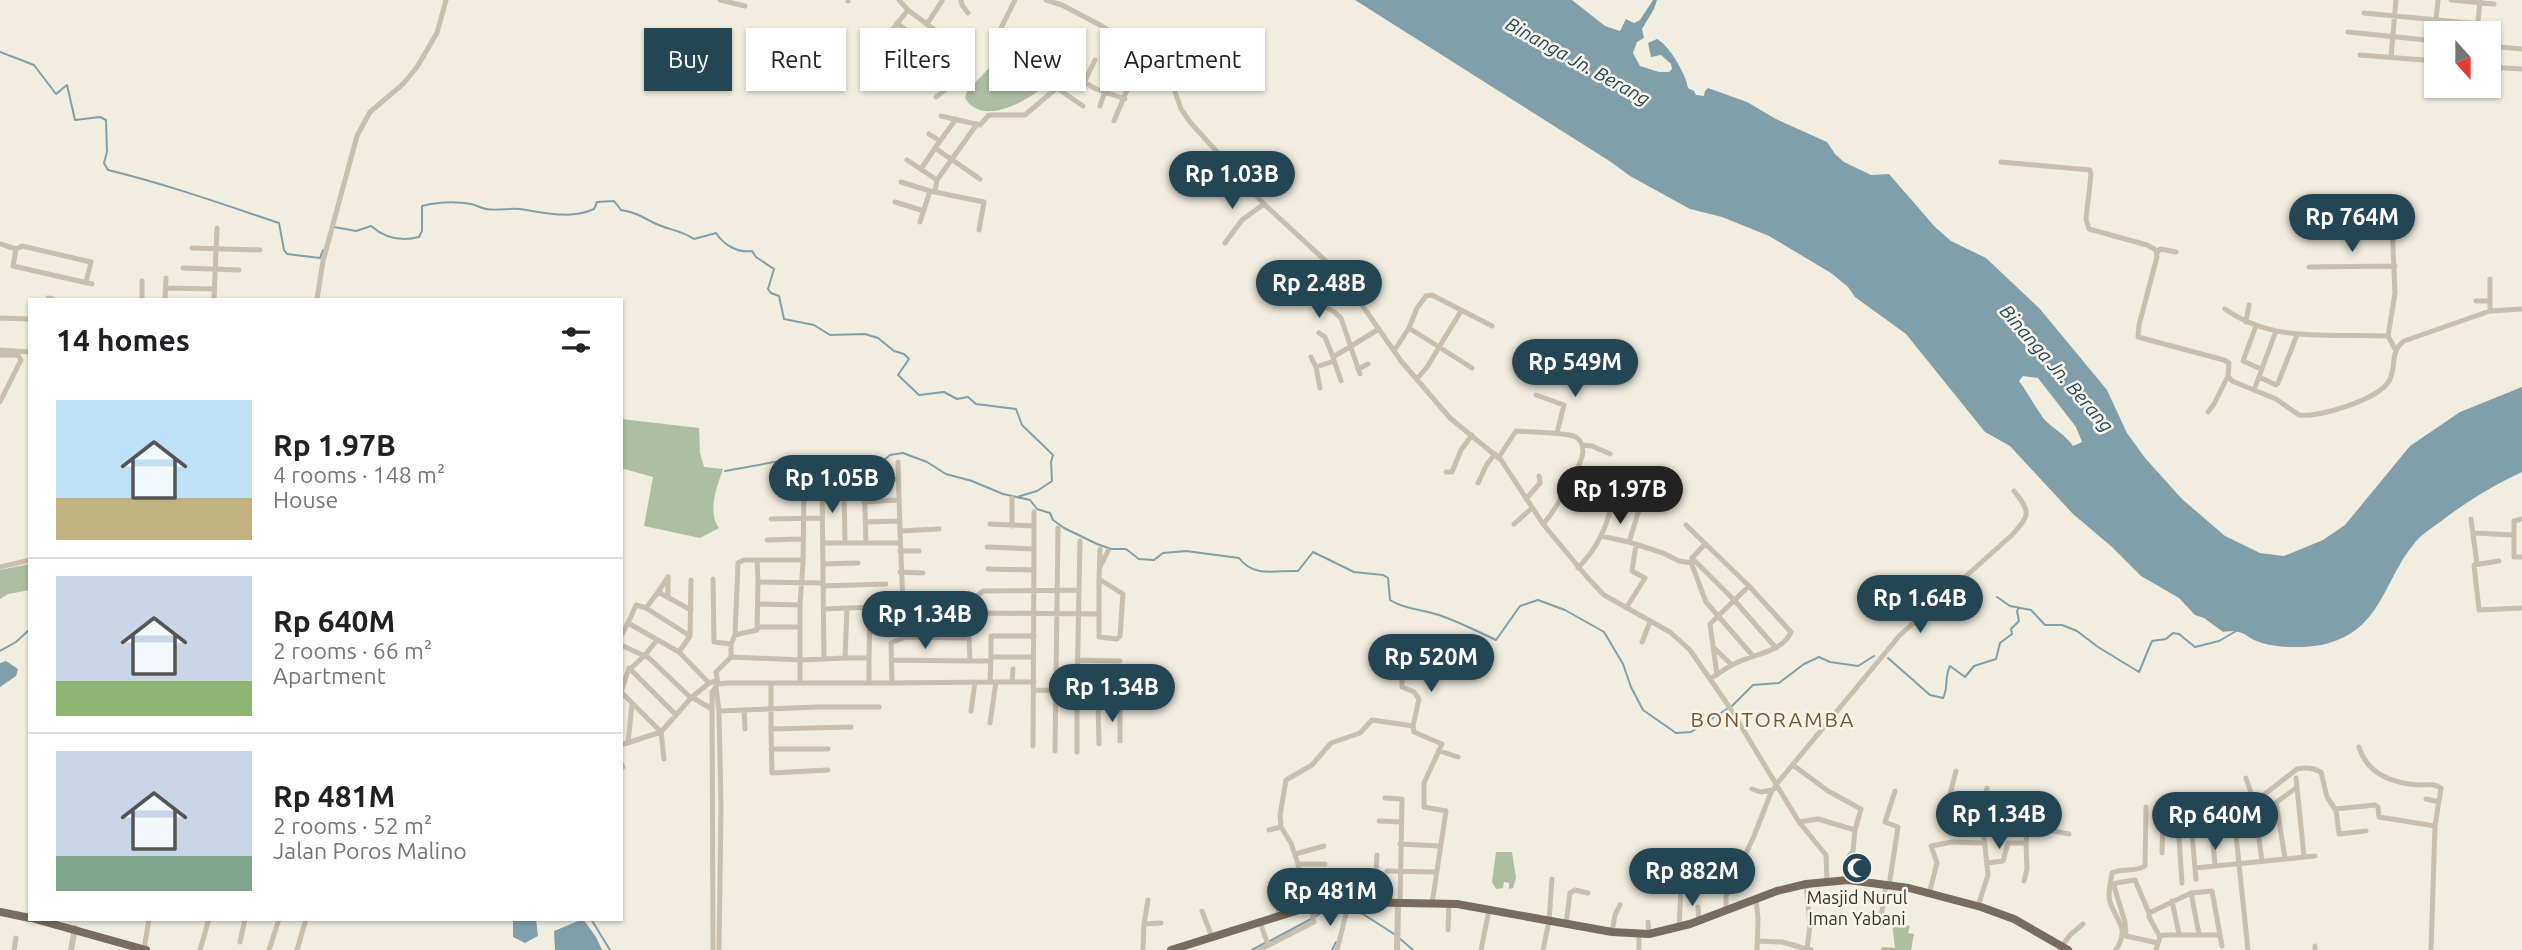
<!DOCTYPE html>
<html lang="en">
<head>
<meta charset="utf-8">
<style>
  body { margin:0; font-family:Ubuntu,sans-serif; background:#f6f6f6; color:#202124; height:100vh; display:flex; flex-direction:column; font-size:26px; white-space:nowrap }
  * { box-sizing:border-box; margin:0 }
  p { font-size:23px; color:#757577 }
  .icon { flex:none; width:38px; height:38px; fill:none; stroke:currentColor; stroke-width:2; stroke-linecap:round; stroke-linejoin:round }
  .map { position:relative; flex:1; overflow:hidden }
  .panel { position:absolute; left:28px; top:298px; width:595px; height:623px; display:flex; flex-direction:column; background:#fff; border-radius:0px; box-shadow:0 2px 5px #0004 }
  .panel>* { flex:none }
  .guide { position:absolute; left:644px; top:28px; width:665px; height:63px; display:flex; gap:14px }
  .needle { width:46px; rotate:159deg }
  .tools { position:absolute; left:2424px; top:21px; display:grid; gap:14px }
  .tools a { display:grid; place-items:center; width:77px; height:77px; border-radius:0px; background:#fff; box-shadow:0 2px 5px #0004; font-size:35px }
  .price { position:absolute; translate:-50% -60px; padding:0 16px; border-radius:24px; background:#244654; color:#fff; font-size:23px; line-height:46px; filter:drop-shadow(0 2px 4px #0008) }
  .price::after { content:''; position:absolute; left:50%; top:42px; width:21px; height:16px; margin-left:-10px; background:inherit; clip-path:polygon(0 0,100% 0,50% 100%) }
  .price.active { background:#222; color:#fff }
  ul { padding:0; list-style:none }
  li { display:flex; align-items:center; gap:21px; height:175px; padding:0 28px }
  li+li { border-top:2px solid #e0e0e0 }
  li span { display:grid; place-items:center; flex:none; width:196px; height:140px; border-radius:0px; color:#555 }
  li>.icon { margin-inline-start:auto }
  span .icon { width:84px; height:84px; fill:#fffc; stroke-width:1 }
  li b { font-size:30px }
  h2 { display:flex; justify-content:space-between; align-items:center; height:84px; padding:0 28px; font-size:30px }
  .chip { padding:0 24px; border-radius:0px; background:#fff; box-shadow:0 2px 5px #0004; font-size:24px; line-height:63px }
  .chip.active { background:#244654; color:#fff }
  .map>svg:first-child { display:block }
</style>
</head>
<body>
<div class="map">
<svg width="2522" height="950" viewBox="0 0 2522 950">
  <rect width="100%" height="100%" fill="#f1eddf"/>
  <path fill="#adbea1" d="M1046,46L1072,58C1059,82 987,136 965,98L967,91L992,65L1009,73L1031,68L1044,76L1052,68V63L1040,58L1037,51Z
    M621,419L699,428L700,453L704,467L723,469C717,487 707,511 719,528L700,538L644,526L653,477L621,468Z
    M30,564V590L8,594L0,599V570Z
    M1496,852H1512L1516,878L1513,888L1509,889V883L1504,882L1503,888L1496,889L1492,882Z
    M1892,922L1910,926L1908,933L1914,934L1911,950H1881L1882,947L1895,948Z"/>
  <path fill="#819fab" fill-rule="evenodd" d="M1355,0H1572L1605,26L1620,31L1626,19L1634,23L1640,20L1653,0H1657L1654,9L1642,29L1644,38L1637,42L1633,53L1640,66L1659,72H1669L1672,69L1671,64L1661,55L1651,57L1648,43L1657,39C1669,45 1686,74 1688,88L1694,91L1696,95L1704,96L1705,91L1708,88L1747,102L1776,119L1827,142L1835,154L1844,162L1871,175L1889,174L1935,227L1951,241L1986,258L2040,309L2107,390L2127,433L2145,458L2182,499L2225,536L2260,553L2284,556L2323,540L2345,525L2410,446L2460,412L2522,387V472C2492,486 2466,502 2440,522C2433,527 2425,532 2419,538C2382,578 2384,632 2321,645C2305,648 2278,648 2262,643C2243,637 2246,629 2223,632L2204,618L2195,615L2179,598L2141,576L2112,547L2073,514L2010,446L1985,432L1906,334L1855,297L1848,287L1831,273L1769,236L1722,217L1690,209L1630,176L1611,162ZM2023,376L2038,378L2076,427L2082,442L2073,446C2065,434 2053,429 2044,419C2035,407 2028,393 2019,381Z
    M6,661L18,669L16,676L0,687V663Z
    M513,919H536L538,936L525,943L513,937Z
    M583,919L596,937L602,950H555L554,931Z"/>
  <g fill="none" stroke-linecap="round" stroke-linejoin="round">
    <path stroke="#819fab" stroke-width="2" d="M0,52L34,65L56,94L67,85L75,120L100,117L106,120L107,152L104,163L108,170C166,184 222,204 279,223L284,250L287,254L320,258L323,250
      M334,227L356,231L371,226C385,238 401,242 419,237L422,231V206C438,202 454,201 471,204C476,205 481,208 486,209C497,211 509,208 519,209C543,212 570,220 594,209L597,202L614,201L621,210C634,212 641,216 652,222C667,230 679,229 694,239L716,233C724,245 737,253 752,251L756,257L774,269L768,289L771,293L779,296L784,319L814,325L830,335L865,334L878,338L894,351L904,354L909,359L898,375L919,395L944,392L957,399L968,397L976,404L1016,409L1022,425L1053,455L1051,462L1052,481L1037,491L1017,497
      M725,471L791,459L833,482L857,484L890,455L903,453L927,462L946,474L972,481L1003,494L1030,500L1037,509L1050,513L1053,520L1064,528L1097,544L1111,549H1126L1139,559L1154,560L1163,553L1186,551L1239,558C1254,578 1276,570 1298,571L1313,552L1354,572L1383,575L1388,578L1390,600C1406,610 1422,609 1439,615C1459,622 1477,631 1496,640L1520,606L1538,600L1565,610L1604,632L1623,664L1631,687L1643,710L1676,733L1691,732L1727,709
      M1997,597L2010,606L2031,610L2045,625H2062L2077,631L2098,647L2139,672L2152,641L2166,639L2173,633L2179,634L2195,647L2219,641L2238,630
      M0,651L16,642L30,629
      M1888,658L1930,695L1943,698C1949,687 1944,677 1950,666L1965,677L1974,666L1996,659L2000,643L2012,634L2011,629L2019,621L2017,611L2019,608
      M1732,706L1753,685L1779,683L1804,664L1819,657L1830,662L1858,666L1874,656
      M1350,911L1363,914L1394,934
      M1316,916L1323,912L1344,911
      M591,919L610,950
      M1398,937L1413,950
      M1270,941L1311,919
      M1252,950L1265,943
      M1332,950L1336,942"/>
    <path stroke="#c8bfac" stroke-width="5" d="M720,0L745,6
      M899,0L908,10L952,43L927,75L943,91
      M961,0L962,5L968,13
      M1046,0L1062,5L1102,26L1161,65L1169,74L1181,109L1190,122L1264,204L1341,275L1401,361L1450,418L1501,460L1543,524L1587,577L1604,595L1670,632L1690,650L1730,708L1799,822L1826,855L1827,881
      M2451,0L2494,4
      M848,1V0
      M908,10L884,40L927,75
      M2364,13L2490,25
      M897,23L940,58
      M927,24L942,1
      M1001,28L1015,0
      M2348,32L2436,41
      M2477,33L2480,0
      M952,43L961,32
      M2488,46L2522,49
      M2360,55L2436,61
      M2391,57L2396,0
      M2432,61L2438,0
      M2488,67L2522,69
      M1084,83L1095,60
      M1057,88L1083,106
      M936,97L955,82
      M1100,106L1109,79
      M941,116L980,125L989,115H1025L1072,75L1096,89L1125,99
      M956,119L935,148L980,179
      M1114,121L1143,52
      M929,134L940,141
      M907,160L937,180
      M2001,162L2090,170L2091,175L2086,219L2089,229L2147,245L2156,250L2157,257L2139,325L2138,337L2224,360L2229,363L2228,376L2232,381L2276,399L2299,415C2319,418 2379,399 2389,381C2397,367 2389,352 2404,341L2490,311L2522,309
      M921,169L935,148
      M901,182L930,191L984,202L979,230
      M935,192L937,180L977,124
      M2359,199L2389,201L2391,203L2395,293L2388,336
      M895,202L924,211
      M920,222L930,191
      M1225,243L1242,220L1264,204
      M0,244L16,249L13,266L92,284
      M192,248L260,250
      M16,249L22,246L91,262L86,282
      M2157,253L2160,249L2176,252
      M2309,267L2395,266
      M183,268L239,270
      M2490,279V311
      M166,288L214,289
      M1290,290L1333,311L1341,318L1360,374
      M1354,295L1372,282
      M48,298L53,299
      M142,299V281
      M165,299L166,278
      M214,299L217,228
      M317,299L323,261L357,136L370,112L403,84L417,67L437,33L446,0
      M2476,301H2489
      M2225,309C2274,344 2332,333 2388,336L2395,349
      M0,318L30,319
      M2246,322L2249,305
      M2256,326L2243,361L2261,369
      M1319,333L1325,337L1333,357
      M0,350L30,352
      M1394,351L1409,328
      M0,355H18L21,360L0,402
      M1311,357L1316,367L1320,388
      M1316,367L1334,361
      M1472,368L1409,328L1417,308L1426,296L1432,295L1492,326
      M1358,369L1368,364
      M2259,377L2276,385L2278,383L2297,335
      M1417,379L1427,367L1461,311
      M1341,381L1333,357L1379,329
      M2254,390L2276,331
      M1536,395L1564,405L1557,433
      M2208,412L2214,404L2228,376
      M1582,445L1592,446L1610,454
      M1499,457L1516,431C1528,432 1568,432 1576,437C1581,440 1583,447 1583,452C1582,465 1553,514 1543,524
      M898,462L900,531
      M1446,472H1452L1461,450L1472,435
      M1478,483L1487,464L1495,454
      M822,486L824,659
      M844,486L845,543
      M1012,498V526
      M1526,499L1540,483L1539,476
      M1647,499L1638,513L1629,542L1663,553L1679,561L1692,563
      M864,502L899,500
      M771,519L822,518
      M2471,519L2477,564
      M2522,519L2514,521V557H2522
      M865,522L900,521
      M990,524L1034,526
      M1514,524L1532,508
      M1686,525L1749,586L1791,632C1782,653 1752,654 1734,664C1726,668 1718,674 1710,679
      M2473,533L2514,535
      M1601,536L1629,542
      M767,540L803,539
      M823,543H900
      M866,543L864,481L898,479
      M1705,544L1692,558L1734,600L1776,648
      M987,547L1034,549L1033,746
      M1034,549V512
      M900,551H919
      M1692,558V565L1706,602L1753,656
      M757,560L758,582
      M2499,561L2474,565L2479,610L2522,608
      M823,564L858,563
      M0,567L30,560
      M1100,567L1108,551
      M1578,568C1599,546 1612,518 1613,488
      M988,569L1033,570
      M900,572L923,573
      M713,579L714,642L731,644
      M1099,579V637L1117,639L1120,636L1123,594L1099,579L1100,549
      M691,580L690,636L679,652L709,683L716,681
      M823,586L886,584
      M658,592L668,577V597
      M928,595V615L949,616
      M758,604L800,605
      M903,606L900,531L939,529
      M1626,608L1645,578L1632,571L1636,545
      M824,609L847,608
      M970,613L971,601L983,591L1079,590
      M628,623L636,605L646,608
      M758,627H800
      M735,635L757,630L758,582L823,583
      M621,636L628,623L679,652
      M690,636L646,608L658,592L691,610
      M947,637L949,611
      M1642,642L1650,622
      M621,645L649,658L691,698L709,683
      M1714,648L1732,665
      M645,655L657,640
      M643,657L628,671L621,692L661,732L664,759
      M731,657L801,660L845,658L847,608L903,606L905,637L969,638L970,613L1098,614
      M991,657L990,682H1034
      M1033,657H991V636H1034
      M845,658H869L870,608
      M869,658V683
      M891,660L970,661L969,638
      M1077,660L1120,661
      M970,661H990
      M1402,666V687L1414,692L1419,699L1413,726L1414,732L1442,744L1424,783V807L1446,811L1432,904
      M629,668L676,715
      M1717,675L1710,624L1749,586
      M1077,681L1122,682
      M1012,682L1013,669
      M800,683V605L803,563L804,490
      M892,683L990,682
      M718,684L716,672L731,657V644L735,635L738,563L744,560H803
      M771,684V729L851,727
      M716,687L719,711L721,806L719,950
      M1034,690L1077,691L1080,541
      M1077,691V752
      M693,698L712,709
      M1077,703H1128
      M1098,703L1099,744
      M744,710L745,729
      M719,711L817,707H879
      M971,711L975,682
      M990,723L996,682
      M771,729L772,773L828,770
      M1120,741V703
      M628,743L632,704
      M621,745L661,732L691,698
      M2359,747C2367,774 2392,783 2418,785C2427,785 2433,783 2441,788L2435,826L2431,950
      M771,749H828
      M1055,751L1058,528
      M1440,751L1458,757
      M621,763L623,767
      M1793,765L1828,791L1861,809L1855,830
      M1956,771L1946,810L1982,817
      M2246,778L2254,802
      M2296,778L2304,856
      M1775,786L1900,635L2012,535C2030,515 2031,512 2014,491
      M1752,789L1761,792L1772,790
      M1385,798L1402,799L1400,904
      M2426,799L2439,802
      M2276,803L2285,858
      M2336,810L2339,834L2366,831
      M2211,817V806L2222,802
      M2256,817L2262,861
      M1379,821L1401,822
      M1799,822L1818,819L1855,830L1853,851L1849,856L1848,880
      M2178,823L2182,883
      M2163,824L2232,812L2252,804L2297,769C2307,767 2313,768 2321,772L2327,797L2335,809L2375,805L2378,807L2379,817L2435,826
      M2028,826L2069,834
      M2235,826L2248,950
      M1269,830L1281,827
      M2212,830L2215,865
      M1400,844L1439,846
      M2162,853L2163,816
      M1295,854L1324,846
      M1987,863L2003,861L2008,843H2026L2029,807
      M1298,864H1325
      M2195,868L2315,856
      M1387,871L1434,872
      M1275,878L1279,916
      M2196,879L2192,834L2235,826L2256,817L2296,788
      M2024,881L2027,869L2026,843
      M1806,884L1810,925L1807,949
      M1889,886L1898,827L1885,822L1895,791
      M2191,893L2199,934
      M1929,894L1937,863L1931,846L1952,842L1984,843
      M1756,899L1758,919L1757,950
      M2172,901L2179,934
      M1374,903L1377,855
      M1978,906L1988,875L1982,817L1987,788
      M1698,907L1699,921
      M1302,909L1298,864L1291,843L1281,827L1280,815L1286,780L1312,765L1331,743L1360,733L1372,720L1413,726
      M1726,910V896L1754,836L1772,790L1776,788
      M1202,911L1212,937
      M2149,913L2135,880L2116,883L2114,886L2125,922L2126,936L2158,943
      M1881,917L1886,885
      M1260,922L1268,945
      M1648,922L1649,934
      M1144,924L1161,923
      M1566,924L1570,893L1575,890L1588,893
      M1679,928L1681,888
      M1448,930L1449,904
      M1612,932L1615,915L1620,905
      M2160,937L2149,917V913L2191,893L2212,891L2222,946
      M1758,941L1782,942L1811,950
      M240,942L245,919
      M2062,946L2070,935L2083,924
      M144,949L149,919
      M14,950L16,938
      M200,950L209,919
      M269,950L279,919
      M297,950L306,919
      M713,950L712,692L718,684L727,683H892L891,643L905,637
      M1143,950L1144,924L1148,900
      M1259,950L1314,922L1311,907
      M1337,950L1349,902
      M1481,950L1489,910
      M1543,950L1549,921L1552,879
      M1639,950V934
      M2116,950C2130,927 2117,923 2110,902C2107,893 2111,882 2112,873C2123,867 2134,873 2145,866L2146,807
      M2156,950L2160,937L2163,935H2220
      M2315,950V946"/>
    <path stroke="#c8bfac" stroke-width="6" d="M71,950L75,928
      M1397,950L1398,904"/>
    <path stroke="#776c5d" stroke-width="8" d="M0,912L30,918
      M35,919L146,950
      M1171,950L1302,909L1351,902L1457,904L1612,932L1649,934L1690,924L1777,891L1806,884L1848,880L1909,888L1981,907L2014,919L2068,950"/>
  </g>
  <defs>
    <g id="mosque-disc" transform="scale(1.575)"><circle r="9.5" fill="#244654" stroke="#f8f6ec"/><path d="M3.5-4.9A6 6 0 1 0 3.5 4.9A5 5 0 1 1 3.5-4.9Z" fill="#fff"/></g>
  </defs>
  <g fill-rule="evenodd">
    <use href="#mosque-disc" x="1857" y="868"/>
  </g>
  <g text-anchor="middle" stroke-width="5" stroke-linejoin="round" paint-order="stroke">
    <g font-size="18" fill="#37312a" stroke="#f8f6ec">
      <text x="1857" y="904">Masjid Nurul<tspan x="1857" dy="21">Iman Yabani</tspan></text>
    </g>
    <g font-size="19" font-style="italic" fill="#244654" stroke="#f8f6ec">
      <text transform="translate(1578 61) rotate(29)" y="7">Binanga Jn. Berang</text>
      <text transform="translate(2057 368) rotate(49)" y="7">Binanga Jn. Berang</text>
    </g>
    <g font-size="21" letter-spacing="2" fill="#7e522b" stroke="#f8f6ec">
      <text x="1773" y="727">BONTORAMBA</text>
    </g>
  </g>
</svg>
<div class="tools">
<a><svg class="needle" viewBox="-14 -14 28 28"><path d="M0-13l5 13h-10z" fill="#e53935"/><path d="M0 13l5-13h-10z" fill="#757577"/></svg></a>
</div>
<b class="price" style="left:1232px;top:211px">Rp 1.03B</b>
<b class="price" style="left:2352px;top:254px">Rp 764M</b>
<b class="price" style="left:1319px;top:320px">Rp 2.48B</b>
<b class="price" style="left:1575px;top:399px">Rp 549M</b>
<b class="price" style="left:832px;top:515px">Rp 1.05B</b>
<b class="price active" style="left:1620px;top:526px">Rp 1.97B</b>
<b class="price" style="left:1920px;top:635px">Rp 1.64B</b>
<b class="price" style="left:925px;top:651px">Rp 1.34B</b>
<b class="price" style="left:1431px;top:694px">Rp 520M</b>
<b class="price" style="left:1112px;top:724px">Rp 1.34B</b>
<b class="price" style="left:1999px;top:851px">Rp 1.34B</b>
<b class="price" style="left:2215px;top:852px">Rp 640M</b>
<b class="price" style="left:1692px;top:908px">Rp 882M</b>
<b class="price" style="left:1330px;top:928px">Rp 481M</b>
<div class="guide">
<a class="chip active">Buy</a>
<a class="chip">Rent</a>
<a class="chip">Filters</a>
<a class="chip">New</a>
<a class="chip">Apartment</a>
</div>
<section class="panel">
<h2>14 homes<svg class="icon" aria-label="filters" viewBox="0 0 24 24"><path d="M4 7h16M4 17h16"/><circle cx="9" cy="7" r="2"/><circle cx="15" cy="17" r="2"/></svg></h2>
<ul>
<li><span style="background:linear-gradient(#bfe0f5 70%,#c2b280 0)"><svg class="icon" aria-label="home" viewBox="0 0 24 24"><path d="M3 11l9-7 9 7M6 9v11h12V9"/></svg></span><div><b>Rp 1.97B</b><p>4 rooms · 148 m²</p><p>House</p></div></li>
<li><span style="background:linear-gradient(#c9d6e8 75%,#8fb573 0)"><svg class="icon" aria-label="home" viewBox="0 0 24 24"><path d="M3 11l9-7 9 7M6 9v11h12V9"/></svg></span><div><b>Rp 640M</b><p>2 rooms · 66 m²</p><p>Apartment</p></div></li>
<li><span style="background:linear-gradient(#c9d6e8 75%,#7fa58c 0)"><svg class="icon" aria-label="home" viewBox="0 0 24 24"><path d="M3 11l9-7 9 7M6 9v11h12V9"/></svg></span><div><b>Rp 481M</b><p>2 rooms · 52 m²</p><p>Jalan Poros Malino</p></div></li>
</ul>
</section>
</div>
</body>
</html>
